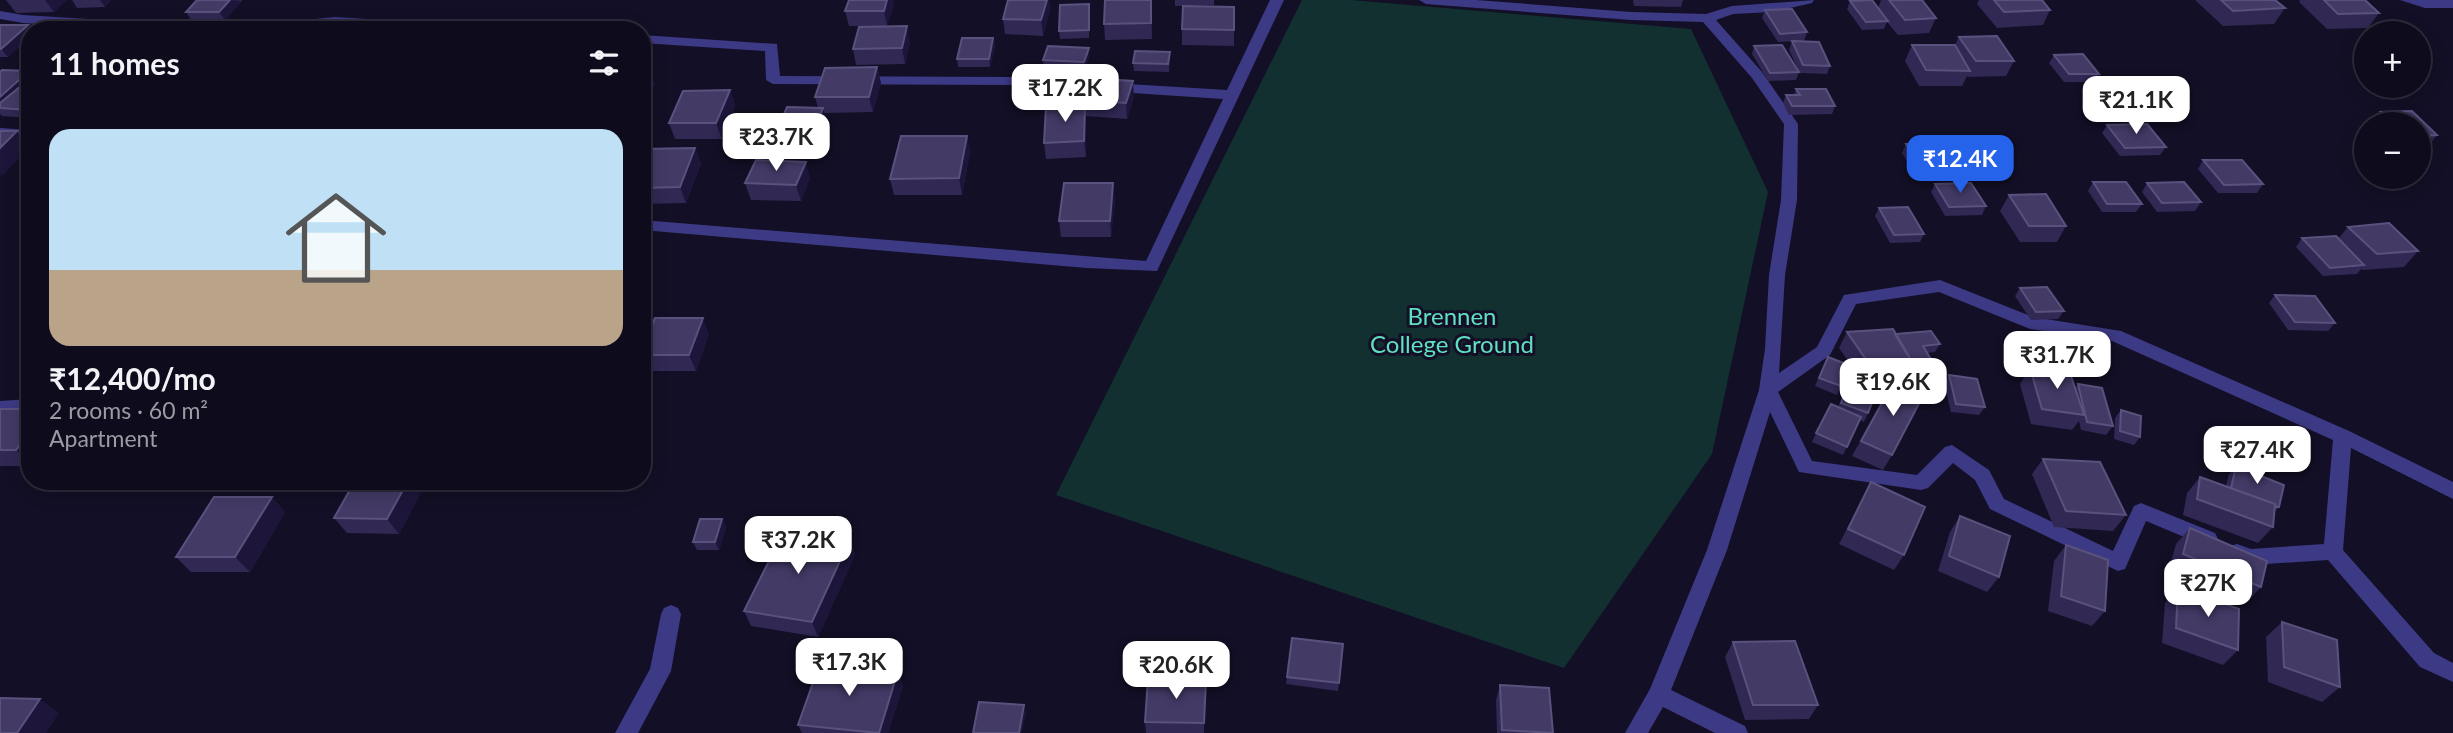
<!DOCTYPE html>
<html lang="en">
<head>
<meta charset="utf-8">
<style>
  body { margin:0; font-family:Lato,sans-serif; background:#171425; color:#f1f3f6; height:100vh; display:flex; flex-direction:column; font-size:26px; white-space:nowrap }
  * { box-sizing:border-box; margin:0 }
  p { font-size:23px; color:#9b9ba3 }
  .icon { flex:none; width:38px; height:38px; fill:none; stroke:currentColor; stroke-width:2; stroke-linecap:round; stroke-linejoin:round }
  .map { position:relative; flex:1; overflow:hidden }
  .side { position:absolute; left:21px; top:21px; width:630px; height:469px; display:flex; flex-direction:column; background:#0e0b1c; border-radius:28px; box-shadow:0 4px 18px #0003,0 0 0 2px #2e2b3b }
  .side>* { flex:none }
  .tools { position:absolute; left:2354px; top:21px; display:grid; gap:14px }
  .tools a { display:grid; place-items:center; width:77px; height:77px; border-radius:50%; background:#0e0b1c; box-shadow:0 4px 18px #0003,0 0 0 2px #2e2b3b; font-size:35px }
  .price { position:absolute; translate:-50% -60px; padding:0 16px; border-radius:14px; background:#fff; color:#222; font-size:23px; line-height:46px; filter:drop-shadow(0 2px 4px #0008) }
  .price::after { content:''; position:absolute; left:50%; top:42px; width:21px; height:16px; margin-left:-10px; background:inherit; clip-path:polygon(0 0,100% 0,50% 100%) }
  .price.current { background:#2563eb; color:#fff }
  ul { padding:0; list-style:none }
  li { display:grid; align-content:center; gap:14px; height:371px; padding:0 28px }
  li span { display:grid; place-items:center; height:217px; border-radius:21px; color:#555 }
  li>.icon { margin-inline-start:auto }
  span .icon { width:126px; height:126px; fill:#fffc; stroke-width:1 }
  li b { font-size:30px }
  h2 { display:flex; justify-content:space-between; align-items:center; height:84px; padding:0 28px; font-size:30px }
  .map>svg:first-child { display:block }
</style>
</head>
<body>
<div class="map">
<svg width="2453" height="733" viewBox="0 0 2453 733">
  <rect width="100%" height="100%" fill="#130f26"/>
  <path fill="#12302f" d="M1302,0H1351L1691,29L1768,192L1712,454L1564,668L1056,495Z"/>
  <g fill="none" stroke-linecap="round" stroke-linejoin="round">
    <path fill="#3d3a85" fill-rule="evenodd" d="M1270,0H1284L1157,271L1087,268L642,230V220L1146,261L1223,99L1011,85L773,84L766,80L765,51L642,43V35L777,44L780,76L1011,77L1227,90Z
      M1419,0H1476L1631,12L1706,14L1732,6L1814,0L1812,3L1772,12L1733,14L1716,20L1762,72L1798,124L1797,200L1785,275L1779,373L1817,347L1844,295L1940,280L2033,317L2121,331L2349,431L2453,482V499L2351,448L2343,550L2434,653L2453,663V682L2420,667L2328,560L2251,565L2230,558L2227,552L2230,546L2237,544L2251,549L2324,544L2333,440L2112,341L2030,329L1939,292L1856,304L1830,355L1778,392L1812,461L1917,475L1945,447L1952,445L1989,470L2004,499L2113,551L2134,506L2141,503L2215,533L2218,539L2215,545L2208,547L2146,521L2125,569L2118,571L1990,509L1975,480L1953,463L1928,488L1921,490L1799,472L1770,412L1727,550L1671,690L1745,726L1748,733H1715L1663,707L1648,733H1625L1650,689L1707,550L1759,390L1765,349L1769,275L1781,200L1784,124L1752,78L1703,22L1631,20L1426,4Z
      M2400,0H2453V8H2425Z
      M0,11L23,15L185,25H257L335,17L479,26L486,30H411L335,25L289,30H132L23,23L0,19Z
      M0,128L30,130V139L0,136Z
      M30,399V413L0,415V401Z
      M671,605L678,608L681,614L671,671L638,733H615L650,669L661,614L664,608Z"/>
  </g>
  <path fill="#312854" d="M6,0H66L54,12L16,13Z
    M72,0H111L105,7L77,8Z
    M197,0H242V1L225,20H191L186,12Z
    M1008,0H1049L1050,9L1043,36L1005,34L1003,19Z
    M1151,0L1152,39L1105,40L1104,24Z
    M1175,0H1214V5L1175,6Z
    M1633,0H1683L1681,7L1634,6Z
    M1881,0H1922L1936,18L1929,33L1898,35L1887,22L1884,29L1862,30L1847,9L1850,1L1878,8Z
    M1979,0H2042L2050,10L2043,25L1997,28L1977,4Z
    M2195,0H2275L2285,8L2274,24L2223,26Z
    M2300,0H2365L2379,13L2368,28L2327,29L2299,2Z
    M894,4L887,26H849L845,11Z
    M1089,4V38L1060,39L1059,31Z
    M1234,7V46L1182,45V29Z
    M1765,10L1807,32L1804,41L1778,42L1762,18Z
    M0,25H28L31,30H30V37L8,57H0Z
    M1959,37L2014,61L2006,76L1968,77L1967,76L1962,86H1919L1905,61L1912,45H1955Z
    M993,38L995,46L990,67H958L957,59Z
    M1792,41L1830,66L1827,74L1800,73L1789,50Z
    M910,42L905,64L856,65L853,49Z
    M1754,46L1799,72L1796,80L1768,81L1752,54Z
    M1089,48V56L1085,71L1044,68L1043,60Z
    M1170,52L1169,72L1134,71L1133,63Z
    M2054,55L2099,74L2094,82H2064L2049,63Z
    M877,67L881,83L873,112L824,113L827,124L816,155L778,154L774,138L818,108L815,97Z
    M29,71L30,84L27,86L30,87V118L2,116L0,114V72Z
    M1796,89L1835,106L1832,114L1789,115L1783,103L1786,95H1794Z
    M730,90L735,106L722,139H675L669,123Z
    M1134,97L1127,119L1086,116V157L1046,159L1044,143L1067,106L1066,99Z
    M2412,111L2437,135L2430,144H2418V124H2379L2375,120L2381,112Z
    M2107,125L2166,147L2160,155L2120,156L2102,133Z
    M967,136L970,152L962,195H894L890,179Z
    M1906,144L1942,171L1938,179H1917L1902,153Z
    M695,148L701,164L686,203L642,204V149Z
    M2203,160L2263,184L2257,193H2218L2198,169Z
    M810,178L801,201L751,200L745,183Z
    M2093,182L2142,204L2136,212H2102L2088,191Z
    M2147,183L2201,202L2195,211L2157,212L2142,192Z
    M1935,184L1986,206L1982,215L1945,216L1931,192Z
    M2009,195L2066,226L2057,242H2020L2000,211Z
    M1115,200L1111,237H1061L1059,221Z
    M1879,208L1924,234L1920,242L1890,243L1875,216Z
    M2348,227L2418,251L2404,267L2363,270L2361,269L2357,274L2323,276L2296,247L2302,238L2338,239Z
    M2020,288L2064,311L2058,319L2031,320L2015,296Z
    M2275,295L2335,323L2328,331L2288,330L2269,303Z
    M1847,332L1895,334L1940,344L1935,352L1927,353L1944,381L1939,389L1921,392L1892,455L1883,470L1852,456L1891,387L1890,386H1879L1868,413L1864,422L1860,420L1843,455L1812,442L1831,404L1838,407L1853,373L1858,375L1839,348Z
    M709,334L696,371H647L642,360V349Z
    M1828,357L1841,386L1837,395L1815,386Z
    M2030,368L2075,388L2078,384L2113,426L2106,435L2081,430L2079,421L2072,430L2031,424L2020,384Z
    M1949,375L1985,407L1979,415L1951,412L1944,383Z
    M0,409H30V466H0Z
    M2121,410L2140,437L2134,445L2114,439L2115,418Z
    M2043,459L2126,515L2113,531L2054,527L2032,474Z
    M2236,466L2279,507L2274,513L2273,527L2258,543L2183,515L2187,493L2200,477L2226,486L2229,474Z
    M266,481H316L314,484Z
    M355,481H427L399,534L347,533L334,518Z
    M1871,482L1904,555L1894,570L1839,544Z
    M272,497L285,512L250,572H191L176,557Z
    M1960,516L1999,577L1987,592L1938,571L1950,532Z
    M722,519L726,527L719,550H697L693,542Z
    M2190,528L2261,587L2246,603L2169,569L2176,544Z
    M850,539L855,555L818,637L751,626L744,611Z
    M2066,545L2105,611L2092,626L2048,611L2054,561Z
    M2178,587L2238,650L2223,665L2162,643L2165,603Z
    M2282,622L2340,687L2322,702L2268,682L2266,637Z
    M1733,642L1818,705L1809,719L1745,720L1725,657Z
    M1343,644L1338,691L1286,684L1287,677Z
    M898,671L903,686L888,733H802L798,725Z
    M1206,680L1204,733H1146L1145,722Z
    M1500,685L1553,733H1497L1496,700Z"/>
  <path fill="#1d163a" d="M45,0H66L54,12Z
    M100,0H111L105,7Z
    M230,0L242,1L225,20L219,12Z
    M887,0H893L894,4L887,26L884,11Z
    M1047,0H1049L1050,9L1043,36L1041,20Z
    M28,25L31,30H30V37L8,57L1,49Z
    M907,26L910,42L905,64L902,48Z
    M993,38L995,46L990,67L989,59Z
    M1089,48V56L1085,71L1084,62Z
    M877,67L881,83L873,112L869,97Z
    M649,68L655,84L642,105V79Z
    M29,71L30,84L4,108H0V97Z
    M1133,81L1134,97L1127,119L1126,103Z
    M730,90L735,106L722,139L716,123Z
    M1085,105L1086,121V157L1084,141Z
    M823,108L827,124L816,155L811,139Z
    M17,131L30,147L2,176L0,174V148Z
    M967,136L970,152L962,195L959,178Z
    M695,148L701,164L686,203L680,187Z
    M806,162L810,178L801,201L796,185Z
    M1113,183L1115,200L1111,237L1110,221Z
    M703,318L709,334L696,371L689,355Z
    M644,386L652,402L642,427V391Z
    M30,432V463L16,450Z
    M408,481H427L399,534L387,519Z
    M272,497L285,512L250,572L235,557Z
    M722,519L726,527L719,550L715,542Z
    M850,539L855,555L818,637L812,622Z
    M898,671L903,686L888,733H879Z
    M1206,680V695L1204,733V723Z
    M40,699L59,713L46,733H17Z
    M1024,705L1026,713L1022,733H1019Z"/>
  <path fill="#433a66" stroke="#5a527e" stroke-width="2" d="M197,0H230L219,12H186Z
    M849,0H887L884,11H845Z
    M1008,0H1047L1041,20L1003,19Z
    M1105,0H1151V23L1104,24Z
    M1872,0L1888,21L1866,22L1850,1Z
    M1889,0H1922L1936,18L1905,20Z
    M1994,0H2042L2050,10L2004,12Z
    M2221,0H2275L2285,8L2233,11Z
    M2324,0H2365L2379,13L2338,14Z
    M1089,4V30L1059,31L1060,5Z
    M1183,6L1234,7V30L1182,29Z
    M1792,9L1807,32L1780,34L1765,10Z
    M0,25H28L1,49H0Z
    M907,26L902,48L853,49L859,27Z
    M1997,36L2014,61H1976L1959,37Z
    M962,38H993L989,59H957Z
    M1792,41L1819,42L1830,66L1803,65Z
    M1782,45L1799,72L1770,73L1754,46Z
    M1912,45H1955L1970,71L1926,70Z
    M1048,46L1089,48L1084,62L1043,60Z
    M1135,51L1170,52L1168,64L1133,63Z
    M2083,54L2099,74H2069L2054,55Z
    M877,67L869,97H815L825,68Z
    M642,68H649L642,79Z
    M2,70L29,71L0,97V72Z
    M1073,77L1133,81L1126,103L1066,99Z
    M21,86L30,87V108L28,110L0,108V103Z
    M1796,89H1826L1835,106H1792L1786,95H1800Z
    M730,90L716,123H669L683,91Z
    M1085,105L1084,141L1044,143L1046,107Z
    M787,107L823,108L811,139L774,138Z
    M2412,111L2437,135L2418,136V124H2394L2381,112Z
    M2147,124L2166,147L2125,148L2107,125Z
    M0,131H17L0,148Z
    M901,136H967L959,178L890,179Z
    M1906,144H1927L1942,171H1921Z
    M695,148L680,187L642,188V149Z
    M756,160L806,162L796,185L745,183Z
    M2203,160H2242L2263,184L2224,185Z
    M2093,182H2126L2142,204H2107Z
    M2184,182L2201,202L2162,203L2147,183Z
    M1064,183H1113L1110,221H1059Z
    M1971,183L1986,206L1949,207L1935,184Z
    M2046,194L2066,226H2029L2009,195Z
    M1908,207L1924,234L1894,235L1879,208Z
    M2389,223L2418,251L2377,254L2348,227Z
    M2336,236L2364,265L2330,268L2302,238Z
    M2047,287L2064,311L2036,312L2020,288Z
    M2275,295L2315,296L2335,323L2295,322Z
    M655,318H703L689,355H642V349Z
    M1893,329L1921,377L1904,379L1899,370H1883L1878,363L1869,364L1847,332Z
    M1931,331L1940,344L1923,346L1944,381L1924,384L1921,379V377L1895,334Z
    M1828,357L1849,365L1841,386L1819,378Z
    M2030,368L2070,373L2084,415L2042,409Z
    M1853,373L1880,383L1868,413L1841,403Z
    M1949,375L1977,379L1985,407L1956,404Z
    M1894,381L1924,394L1892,455L1861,441Z
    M2078,384L2102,388L2113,426L2087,422Z
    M1831,404L1861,417L1847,447L1816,433Z
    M0,409H30V432L16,450H0Z
    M2121,410L2141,416L2140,437L2120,431Z
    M2043,459L2100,462L2126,515L2066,511Z
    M2236,466L2284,485L2279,507L2275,506V504L2231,488Z
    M2200,477L2275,504L2273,527L2197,499Z
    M355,481H408L387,519L334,518Z
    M1871,482L1925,507L1904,555L1848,529Z
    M214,497H272L235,557H176Z
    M1960,516L2010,536L1999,577L1949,556Z
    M700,519H722L715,542H693Z
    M2190,528L2267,561L2261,587L2183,554Z
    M785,529L850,539L812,622L744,611Z
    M2066,545L2108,560L2105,611L2061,596Z
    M2178,587L2239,609L2238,650L2176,628Z
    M2282,622L2337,640L2340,687L2284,667Z
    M1292,638L1343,644L1339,683L1287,677Z
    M1795,641L1818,705H1753L1733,642Z
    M820,663L898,671L879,733L798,725Z
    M1148,679L1206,680L1204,723L1145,722Z
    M1500,685L1549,688L1553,733L1502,730Z
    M0,698L40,699L17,733H0Z
    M979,702L1024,705L1019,733H973Z"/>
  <g text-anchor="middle" stroke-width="6" stroke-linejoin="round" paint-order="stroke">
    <g font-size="24" fill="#5fe0c0" stroke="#130f26">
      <text x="1452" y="325">Brennen<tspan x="1452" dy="28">College Ground</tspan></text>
    </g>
  </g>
</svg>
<div class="tools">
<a>+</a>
<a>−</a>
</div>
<b class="price" style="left:1065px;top:124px">₹17.2K</b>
<b class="price" style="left:2136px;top:136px">₹21.1K</b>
<b class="price" style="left:776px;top:173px">₹23.7K</b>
<b class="price current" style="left:1960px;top:195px">₹12.4K</b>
<b class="price" style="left:2057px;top:391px">₹31.7K</b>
<b class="price" style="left:1893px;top:418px">₹19.6K</b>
<b class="price" style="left:2257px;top:486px">₹27.4K</b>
<b class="price" style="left:798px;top:576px">₹37.2K</b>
<b class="price" style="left:2208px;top:619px">₹27K</b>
<b class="price" style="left:849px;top:698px">₹17.3K</b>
<b class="price" style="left:1176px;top:701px">₹20.6K</b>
<section class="side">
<h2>11 homes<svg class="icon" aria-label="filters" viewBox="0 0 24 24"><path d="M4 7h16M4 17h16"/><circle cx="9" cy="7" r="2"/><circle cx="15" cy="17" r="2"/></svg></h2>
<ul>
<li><span style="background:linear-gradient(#bfe0f5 65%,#b9a48a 0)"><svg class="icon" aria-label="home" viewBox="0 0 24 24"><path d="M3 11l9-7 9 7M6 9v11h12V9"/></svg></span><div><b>₹12,400/mo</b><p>2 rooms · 60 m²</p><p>Apartment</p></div></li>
</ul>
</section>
</div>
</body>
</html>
